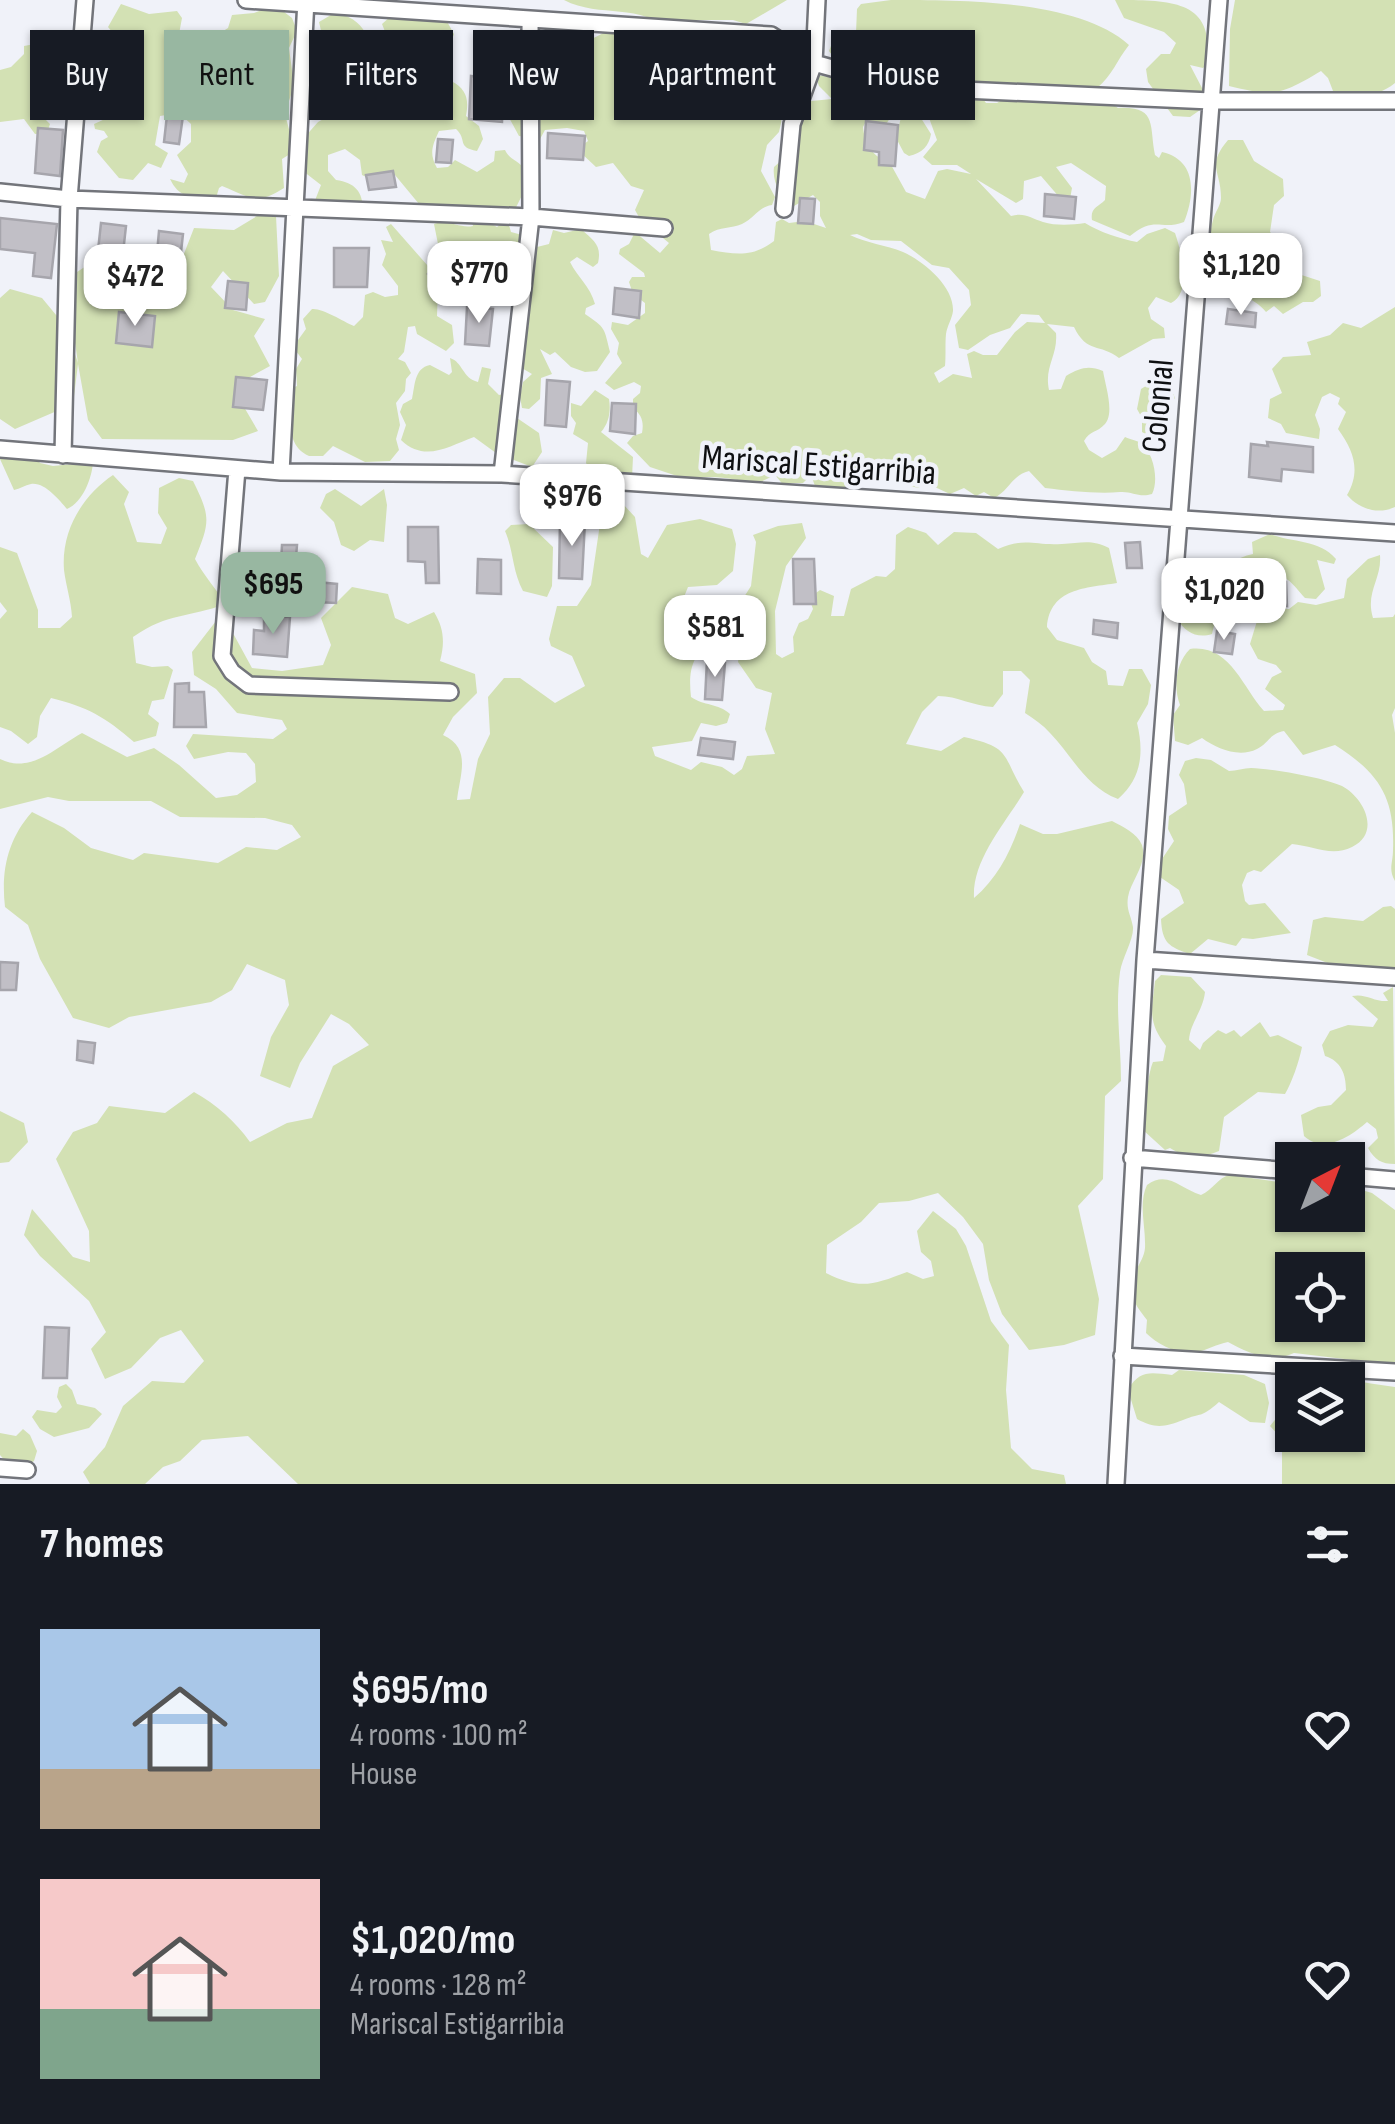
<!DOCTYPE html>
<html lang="en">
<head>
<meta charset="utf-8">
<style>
  body { margin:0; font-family:"Sofia Sans Condensed",sans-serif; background:#242831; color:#f1f3f6; height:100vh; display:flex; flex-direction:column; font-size:38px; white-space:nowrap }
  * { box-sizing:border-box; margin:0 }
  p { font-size:32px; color:#9ea1a6 }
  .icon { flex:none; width:55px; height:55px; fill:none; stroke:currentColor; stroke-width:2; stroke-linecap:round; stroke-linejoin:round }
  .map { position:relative; height:1484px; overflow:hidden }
  .panel { display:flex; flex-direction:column; background:#171b24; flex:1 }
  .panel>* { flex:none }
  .guide { position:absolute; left:30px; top:30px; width:1335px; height:90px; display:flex; gap:20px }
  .needle { width:65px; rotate:42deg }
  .controls { position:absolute; left:1275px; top:1142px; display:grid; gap:20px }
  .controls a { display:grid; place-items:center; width:90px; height:90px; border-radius:0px; background:#171b24; box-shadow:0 2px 8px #0004; font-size:50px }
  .price { position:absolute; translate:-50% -85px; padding:0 22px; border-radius:20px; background:#fff; color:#222; font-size:32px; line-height:65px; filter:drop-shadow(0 2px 5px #0008) }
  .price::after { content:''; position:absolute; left:50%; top:60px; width:30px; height:22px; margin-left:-15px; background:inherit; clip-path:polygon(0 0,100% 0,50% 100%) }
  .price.active { background:#98b7a1; color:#111 }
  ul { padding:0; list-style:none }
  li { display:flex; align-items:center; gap:30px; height:250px; padding:0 40px }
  li span { display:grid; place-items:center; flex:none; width:280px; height:200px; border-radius:0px; color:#555 }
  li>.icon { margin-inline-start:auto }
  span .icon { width:120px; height:120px; fill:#fffc; stroke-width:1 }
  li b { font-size:42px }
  h2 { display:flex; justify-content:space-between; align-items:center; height:120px; padding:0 40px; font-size:42px }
  .tag { padding:0 35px; border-radius:0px; background:#171b24; box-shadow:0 2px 8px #0004; font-size:35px; line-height:90px }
  .tag.active { background:#98b7a1; color:#111 }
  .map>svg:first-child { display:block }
</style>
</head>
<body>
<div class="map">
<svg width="1395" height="1484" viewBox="0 0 1395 1484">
  <rect width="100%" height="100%" fill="#f0f2f9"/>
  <path fill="#d3e1b4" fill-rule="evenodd" d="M564,0H787L746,24L733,20H695L684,37L688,57L692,60L704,44L727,38L745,59L758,48C777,45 786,65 790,82L786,86L781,123L779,132L767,145L761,171L775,197L772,205C758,207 755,218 742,224C731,229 720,226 709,234L711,250C737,255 753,257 774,241L776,222L782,219L789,223L805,221L826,228L820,216V202L813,195L794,206C781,197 772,183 774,167L784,158L801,102L832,99L819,86L815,75C840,76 881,102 901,89L921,93L925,98L919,115L931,134C929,146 922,153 909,156L904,153L896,138L902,113L893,114L884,127L871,125L868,117L863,127C865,145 872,156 890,163L906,192L925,199L938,171L947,169L971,174L957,165H932L923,157L937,140L928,115V90C948,76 974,82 986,103H997L1009,96L1095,93L1118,108C1158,106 1149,126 1155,155L1159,158L1162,152C1197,160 1195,195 1184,222C1160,231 1156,215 1130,236L1092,220C1090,208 1098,207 1105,200L1106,186L1071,163L1056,167L1072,188L1070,199L1060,198L1041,176L1024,181L1023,199L1016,203L976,179L1011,216C1024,212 1031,218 1043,222C1056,226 1072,225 1085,223C1099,232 1121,239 1137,242L1147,234L1165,228L1175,233C1181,251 1193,292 1171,303L1156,297L1148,308L1151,319L1164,328L1165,338L1153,339L1119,358C1100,343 1087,354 1074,327L1047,324L1056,333C1058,356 1044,366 1049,390L1061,389L1066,376C1080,368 1088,365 1103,371C1105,384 1115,413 1105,424C1097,433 1090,430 1084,441L1089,450L1102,458L1116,450L1125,437C1129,439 1138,441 1141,443C1154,453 1159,481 1152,494C1139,498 1132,491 1120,492C1098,494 1069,491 1045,488L1029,471C1012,475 1008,492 994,498L984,492L976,496L964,488L950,494L926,483L918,488L886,479L859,480L841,489L815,486L811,475L803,483H789L785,487L775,475L756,484C739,480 706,472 692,481L650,467L627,443L633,436L642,433C644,422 642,415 633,408V399L640,393L641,386L634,382L614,390L605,383L622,363L617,354L619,343L611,329L612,322L628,325L645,313V303L633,294L629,282L632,277H645L644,273L619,254L620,249L629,244L635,232L660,253L669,243L640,219L635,210L644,190L631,186L613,163L596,167L580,152V147L588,141L584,131L567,128L545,130L540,139L519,136L507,114L513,96L507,90V75L516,67L525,70L542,69L546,41C560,34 570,36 584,43L613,28L618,29L626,40L638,36L645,44L654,35L661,38L670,33C642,1 600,19 564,0ZM857,234L871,240L901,241L932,265L949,268L969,290L971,305L955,325L959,348L968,350L990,335L1010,328L1021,314L1039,315L1045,323L1027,322L1015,332L997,355H983L974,351L967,354L972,378L953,374L939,383L934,373L945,366C946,356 945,344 946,334C947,326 952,319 953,311C954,286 923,261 903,252C886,245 866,243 850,235Z
    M891,0C963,0 1079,0 1129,45C1117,60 1112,76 1097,88L1088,86L1036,88L1019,83L989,85L955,79L941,71L935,77L920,75L909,79L894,72C876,75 841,69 829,51L834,38H839L850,49L875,48L903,53L904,47L883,33L870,38L856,33L857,9L861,4Z
    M1115,0C1172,0 1217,0 1206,65L1203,68L1190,65L1202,88L1203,108L1190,117L1173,116L1148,82L1146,69L1161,54H1170L1176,43L1164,32L1124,18Z
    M1235,0H1395V83C1376,98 1356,99 1333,91L1328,78L1321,71C1281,95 1274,97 1229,86L1230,29Z
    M121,4L149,14L177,11L182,18L179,34L195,49L228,28L232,15L254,13L275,5L292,18L297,31L289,48L294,85L285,114L291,137L290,154L282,159L284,188C256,206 250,197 222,186L219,188L216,198C195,198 180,200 170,179L184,183L188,174L177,155L191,142V124L179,113L160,116L155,145L168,153L161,168L148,163L133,180L119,178L97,152L101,141L108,137L104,131L95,129L94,124L105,119L111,93L103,82L105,75L113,71L114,64L106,50L117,38L108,27Z
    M336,12C375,24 362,45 388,63L394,54L382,24L391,16L415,21L445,18L454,34L449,49L451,81C467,89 469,100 466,116L479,126L483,139L477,151C456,147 468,140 456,129L439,131C432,146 429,154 437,168L448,167L455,160L477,172L494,161L495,151L505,150C510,160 516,159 523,167C534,180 519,199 514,212L486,221L497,227L502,223L509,225L511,232L526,236L537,247L549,244L553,230L564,233L581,229C594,241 602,245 598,263L593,267L577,257L570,262C578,278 590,286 595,304L586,308L585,314C606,328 604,328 610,352L597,371L585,372L571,367L555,352L550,355L540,349L552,374L541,378L540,399L529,409L522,408L520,397L523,382L532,374L520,367L522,340L529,325L526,312L515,304C502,307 481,297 475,285L487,271L497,274L501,267L492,259L463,251L457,241L442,246L438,244L434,224C449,219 460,229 473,226L472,221L431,208L428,203L419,204L395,175C385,182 372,181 362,175L360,160L345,149L328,155V171L336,180C355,183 363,191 363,211L314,203L321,185L303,171V139L318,122L327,117L329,110L317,95L310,64L323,39L319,22Z
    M45,42L57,47L73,65L72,92L68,96L55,93L45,99L44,118L50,124L47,133L35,134L24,119L0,122V70L11,67L24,54V46Z
    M1228,140H1243L1254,161L1283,179L1284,196L1274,205L1270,232L1286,248L1280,268L1320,281L1321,296L1313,302H1303L1283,314L1274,306L1266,312C1254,297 1233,293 1221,280C1209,267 1208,236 1213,220C1215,212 1221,205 1221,198C1221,170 1206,166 1228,140Z
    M262,213L276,216L279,276L265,302L254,304L223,271L211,287L233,310L265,319L254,336L270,366L241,382L237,395L258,431L233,440L102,439L88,420L78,364L73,404L15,429L0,419V298L10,289L42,298L66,327L78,363L69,303L74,274L92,262L173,282L194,228L234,230Z
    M391,224L435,274L438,288L437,316L452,325L454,343L446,351L417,334L415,326L408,327L404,352L398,359L405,362L411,373L406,379L405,391L396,403L400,425L396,439L399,450L390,461L365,462L333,446L323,456H309C283,444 292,413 290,389L297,386L296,369L302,359L293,347L306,329L303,319L312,309C323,308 342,321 354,326L363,317L365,295L373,292L385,297L398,295V286L382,265L386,254L381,240L393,242L386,227Z
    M1395,307V507C1378,515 1359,509 1347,495C1361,471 1354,451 1338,429L1346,412L1338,404L1340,398L1330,393L1322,397L1315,415L1320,429L1319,439L1286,433L1281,424L1268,418L1270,399L1282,393L1272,369L1283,357L1311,355L1307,342L1330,335L1343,323L1361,328Z
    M450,358C463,362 462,378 478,382L482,367L491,369L488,384L499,395L504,394L517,418L539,433L542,452L532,467L496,453L474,437C449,446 425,463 401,440L406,425L400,412L403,404L412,399C415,386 414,368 430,365L449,375L452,372Z
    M1157,379L1170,386L1175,398L1169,407C1172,420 1171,427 1164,439L1156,440L1142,432V418L1137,409L1141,389Z
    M595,390L609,399C611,411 609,423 601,432L633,457L632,478L590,469L586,463L588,443L573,434L576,423L571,416V403L581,406Z
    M31,452L40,463L53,466L93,462C92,478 83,502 67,509C59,500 45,482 31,484C25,485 20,489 14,490L0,459Z
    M113,475L129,492L124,504L137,542L161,544L167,528L158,513L159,488L179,478L193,481C211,517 210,522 195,559C204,576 216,588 225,604C189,618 169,612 133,637L136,663L152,667L168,666L173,670L164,699L152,701L148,714L159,723L156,736L134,742C105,717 88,707 51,698L40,716L37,737L28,744L11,731L0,727V619L7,611L0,602V547L17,553L38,610V628H60L72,617C71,600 66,586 64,570C61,531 82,496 113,475Z
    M335,489L361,506L384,489L387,505L384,542L370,540L354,551L341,545L334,522L320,508L326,494Z
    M622,503L635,517L641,554L648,558L667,525L700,519L732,529L736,544L733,571L717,585L688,587L680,607V625L703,621L714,625L715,638C692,654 688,670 691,697C704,706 718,703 730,714L727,723L716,726L701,723L692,741L652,747L655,756L691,770L701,762L722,767L734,775L742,769L747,756L775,754L765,729L772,693L756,688L738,662L742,634L737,608L751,586L756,542L753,535L778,526L802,523L806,538L786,566L775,611L776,654L782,658L794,652L793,637L799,623L808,619L813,609L809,598L820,590L834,596L831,616H844L851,589L876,576L886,577L895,569L896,535L908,527L926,533L938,545L954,532L976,533L998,549C1025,537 1035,546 1062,544C1081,543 1092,539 1109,548L1117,583C1086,588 1050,588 1047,627L1057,640L1084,648L1092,662L1106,671L1108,685L1123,686L1129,669H1142L1151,685L1148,704L1137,723C1144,752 1142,778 1118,799C1086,787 1073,757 1050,733C1043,725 1034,719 1025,713L1030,680L1021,671H1003V694L993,707C972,706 958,696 938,696L922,712L906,744L941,751L964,737C1013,748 1001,755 1024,792C1005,824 972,860 974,898C997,878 1010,853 1020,824L1043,834H1057L1112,821C1123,827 1137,833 1142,845C1148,864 1131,880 1128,897C1126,910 1131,915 1133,927C1134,939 1122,958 1120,972C1115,1008 1121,1044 1121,1081L1105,1096L1103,1179L1078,1206L1099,1299L1095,1335L1064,1345L1029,1350L1002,1314L989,1280L983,1244L963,1217L938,1193L909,1201L879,1203L861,1222L827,1245L826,1273C860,1290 873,1285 907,1272L923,1279L934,1276L931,1261L921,1252L917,1231L933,1211L956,1229L966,1246L991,1321L1009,1345L1006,1390L1011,1448L1032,1469L1064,1475L1066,1484H298L248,1436L202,1440L180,1461L163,1467L145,1484H90L83,1472L105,1447L123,1406L152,1381L184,1383L204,1361L181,1330L160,1338L131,1368L105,1379L91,1349L106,1332L89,1301L40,1256L24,1235L32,1209L73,1257L90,1262L89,1231L56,1159L73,1132L97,1123L109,1106L165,1113L194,1092C217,1105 235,1121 250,1142L287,1123L312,1118L333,1066L369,1045L349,1024L331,1014L300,1063L290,1088L260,1076L271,1037L289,1005L285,980L247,964L232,990L211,1002L129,1017L109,1028L73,1018L40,959L28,925L5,907C1,872 7,840 32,812L64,828L91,848L133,860L144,853L218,863L246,847L277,850L301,837L292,825L265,818L180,817L151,801H69L48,797L0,809V759C31,774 55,748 82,733L127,757L154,748L179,765L216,798L237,795L256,782L255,764L246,753L228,752L194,759L186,746L193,734L273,739L287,729L282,720L237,713L216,689L194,675L192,652L216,621L234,635L252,668L282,671L323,665L331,645L321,618L352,587L388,594L395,618L408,624L434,612C444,628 445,643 440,661L475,674L477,693L453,717L443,735C472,748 460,774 457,800L470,799L478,759L490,734L488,697L504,678H520L555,703L585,686L572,656L551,646L549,639L557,606H577L591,585L602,510Z
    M529,524L553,547L552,586L547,597L523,591C512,570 514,552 505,531L511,525Z
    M1270,534C1293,543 1319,539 1336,559L1334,564L1317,560L1325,589L1316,599L1305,598C1290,582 1287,572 1262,576L1259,591L1266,597L1267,607L1289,609L1298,602L1316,605L1344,598L1347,579L1368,559L1380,555C1382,579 1365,592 1373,618L1393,617L1395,614V708L1392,715L1395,733V881C1388,869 1393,863 1393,850C1395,797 1379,773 1335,745L1303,755L1284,731C1269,734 1269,743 1257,749C1239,758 1217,749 1202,738L1188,745L1175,741L1173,715L1180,705C1173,686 1176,663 1190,649C1230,644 1242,687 1264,711L1283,710L1285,705L1265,689L1272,677L1282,672L1276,665L1258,659L1250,644L1257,621H1242L1230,610H1223L1216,617L1212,634C1197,639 1185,632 1177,619L1181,591L1186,585H1208C1216,570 1237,557 1253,554L1252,542Z
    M1196,758L1211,760L1229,771C1236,771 1244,768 1251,768C1274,769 1321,777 1342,786C1363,797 1382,832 1352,847C1332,857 1313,846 1292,844L1261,872L1254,870L1247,873L1242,885L1245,901L1249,905L1265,903L1291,933L1253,939L1242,938L1236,946L1208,939L1190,954C1169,947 1162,943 1161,919L1184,903L1179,890L1157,875L1160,862L1174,841L1168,829L1169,816L1187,804L1184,784L1179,775L1185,761Z
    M1391,906L1395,909V968L1389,969L1379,982H1363L1343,969L1307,955L1313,920L1325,917L1363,921L1383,907Z
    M1161,975L1191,977L1205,992C1203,1011 1190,1023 1189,1040L1200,1050L1203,1043L1218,1030L1226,1034L1234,1030L1241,1037L1260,1022L1270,1037L1278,1035L1302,1047C1299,1062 1292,1082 1285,1094L1258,1092L1224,1117L1219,1151C1201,1159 1186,1158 1170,1148L1165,1150L1143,1130C1142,1118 1148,1073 1153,1062L1163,1061L1166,1046C1147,1021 1152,1010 1155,981Z
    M1393,987L1395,1164C1381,1164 1375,1160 1368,1148L1378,1138L1376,1129L1367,1122C1350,1137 1324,1154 1304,1136L1301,1115L1318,1107L1331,1105L1346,1090C1346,1074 1341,1061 1325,1056L1322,1045L1330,1031L1348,1025L1373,1027L1378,1019L1352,996C1366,993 1374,1002 1388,1001L1383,993Z
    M0,1111L24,1123L28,1142L9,1162L0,1163Z
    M1230,1175L1292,1184V1215H1348V1186L1372,1193L1395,1210V1365L1294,1353C1271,1364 1248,1353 1228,1342C1217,1344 1207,1350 1197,1352C1178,1355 1158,1345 1146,1333L1147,1320C1141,1312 1133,1303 1132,1292C1129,1275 1144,1262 1145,1248C1146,1227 1138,1204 1147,1185C1168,1170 1180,1189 1201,1195C1213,1190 1218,1177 1230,1175ZM1292,1270H1348V1325H1292Z
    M1179,1370L1244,1375L1265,1384L1269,1403L1265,1423L1250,1422L1219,1402C1200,1419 1202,1412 1183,1420C1165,1427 1155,1429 1137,1419L1128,1390C1140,1369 1151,1373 1172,1375Z
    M1301,1373C1333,1376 1362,1383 1395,1387V1484H1282V1439L1270,1426C1284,1409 1291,1397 1290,1375ZM1292,1380H1348V1435H1292Z
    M66,1384L72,1390L77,1404L95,1408L102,1414L89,1428L54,1437L40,1429L32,1417L37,1410L56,1413L62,1407L57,1397L59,1387Z
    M23,1429L30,1435L37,1451L34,1461L25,1468L8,1464L0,1455V1433L16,1436Z"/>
  <path fill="#c1bfc6" stroke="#a6a5ac" stroke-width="2.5" d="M471,76L509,80V96L503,95L502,122L469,119Z
    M167,115L183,116L179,144L164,142Z
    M866,121L898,125L895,166L879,165V152L864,150Z
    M38,128L63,130L60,176L35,173Z
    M548,133L585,136L583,160L547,158Z
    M438,139L453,140L451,163L436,162Z
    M393,171L396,187L369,190L366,175Z
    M1045,194L1076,197L1074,219L1044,216Z
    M800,198L815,199L813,224L798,223Z
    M0,218L57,224L51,278L33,276L35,253L0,249Z
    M101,223L126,226L122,262L97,260Z
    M159,231L183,234L178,279L155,276Z
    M334,248H369L367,287H334Z
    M474,248L495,267L462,304L428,274L448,253L459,262Z
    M228,281L248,283L246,310L225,308Z
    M615,288L641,291L639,318L613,314Z
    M467,307L493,309L489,346L465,344Z
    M1228,309L1256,313L1255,327L1226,324Z
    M119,312L155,316L152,347L116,343Z
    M236,377L267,380L263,410L233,407Z
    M547,380L570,382L566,427L545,425Z
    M612,403L636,404L635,434L610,431Z
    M1267,442L1313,447V472L1282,469L1281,481L1249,477L1251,444L1268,446Z
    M560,520L585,521L582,579L559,578Z
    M408,527H438L439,583H426L425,562L408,561Z
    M1140,542L1142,568H1127L1125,543Z
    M282,545H297L294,582L280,581Z
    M478,559L501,560V594L477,593Z
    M793,559H814L816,604H794Z
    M1264,580L1286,582L1287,606L1262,603Z
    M317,582L337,584L336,603L316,602Z
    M264,615L290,617L287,657L253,654L254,630L264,631Z
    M1094,620L1118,623L1117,638L1093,634Z
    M1217,631L1235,634L1232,654L1214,652Z
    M707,660L725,663L722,700L705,699Z
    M189,683V692H204L206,727H174L175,684Z
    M701,738L735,742L733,759L698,755Z
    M0,962L18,963L16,990H0Z
    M78,1041L95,1043L93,1063L77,1060Z
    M45,1327L69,1328L67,1378H43Z"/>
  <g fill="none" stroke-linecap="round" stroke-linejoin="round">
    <g stroke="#73757b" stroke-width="20">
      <path id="minor" d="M246,0L771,35L814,63L868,78L942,89L1211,101H1395
        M0,192L69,199L531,217L664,228
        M784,209L792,124L814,63L817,0
        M0,449L281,472L502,474L1395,533
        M63,455L69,199L85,0
        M237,469L222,656L232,672L249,685L450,692
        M281,472L306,0
        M502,474L531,217L530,19
        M1145,960L1395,977
        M1132,1158L1292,1171
        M1348,1176L1395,1180
        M1122,1356L1395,1372
        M0,1468L27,1470
        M1116,1484L1145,960L1219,0"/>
    </g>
    <use href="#minor" stroke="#fff" stroke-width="15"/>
  </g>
  <g text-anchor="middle" stroke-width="9" stroke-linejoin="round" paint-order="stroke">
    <g font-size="35" fill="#0f1012" stroke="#f0f2f9">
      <text transform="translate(1157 406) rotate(-85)" y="12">Colonial</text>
      <text transform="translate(819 464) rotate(4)" y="12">Mariscal Estigarribia</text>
    </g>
  </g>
</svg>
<div class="controls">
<a><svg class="needle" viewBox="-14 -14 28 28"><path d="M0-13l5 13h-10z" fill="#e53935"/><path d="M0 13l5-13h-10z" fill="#9ea1a6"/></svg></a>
<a><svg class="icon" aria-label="locate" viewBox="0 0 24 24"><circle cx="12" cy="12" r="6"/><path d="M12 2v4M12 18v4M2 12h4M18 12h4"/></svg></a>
<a><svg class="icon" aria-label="layers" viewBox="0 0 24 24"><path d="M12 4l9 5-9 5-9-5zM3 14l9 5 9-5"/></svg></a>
</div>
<b class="price" style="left:1241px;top:318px">$1,120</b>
<b class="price" style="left:479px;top:326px">$770</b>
<b class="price" style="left:135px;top:329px">$472</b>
<b class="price" style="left:572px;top:549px">$976</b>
<b class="price active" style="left:273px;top:637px">$695</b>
<b class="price" style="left:1224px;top:643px">$1,020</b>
<b class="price" style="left:715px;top:680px">$581</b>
<div class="guide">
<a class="tag">Buy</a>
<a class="tag active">Rent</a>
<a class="tag">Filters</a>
<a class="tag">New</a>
<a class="tag">Apartment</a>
<a class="tag">House</a>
</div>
</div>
<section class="panel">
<h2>7 homes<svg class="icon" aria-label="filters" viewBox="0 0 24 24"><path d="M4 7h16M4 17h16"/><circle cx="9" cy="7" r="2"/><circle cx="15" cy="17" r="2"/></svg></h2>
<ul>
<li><span style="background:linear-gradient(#a9c7e8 70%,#b9a48a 0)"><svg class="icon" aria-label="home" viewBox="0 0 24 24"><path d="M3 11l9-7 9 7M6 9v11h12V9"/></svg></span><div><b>$695/mo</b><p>4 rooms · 100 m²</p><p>House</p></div><svg class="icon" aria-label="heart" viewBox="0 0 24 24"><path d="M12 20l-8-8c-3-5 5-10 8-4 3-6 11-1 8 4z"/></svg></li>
<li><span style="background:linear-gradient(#f6c9c9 65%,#7fa58c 0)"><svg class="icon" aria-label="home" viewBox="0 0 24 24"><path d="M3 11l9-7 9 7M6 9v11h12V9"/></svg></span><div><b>$1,020/mo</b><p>4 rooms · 128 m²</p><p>Mariscal Estigarribia</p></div><svg class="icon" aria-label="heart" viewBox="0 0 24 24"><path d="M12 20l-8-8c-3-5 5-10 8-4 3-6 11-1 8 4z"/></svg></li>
</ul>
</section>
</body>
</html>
